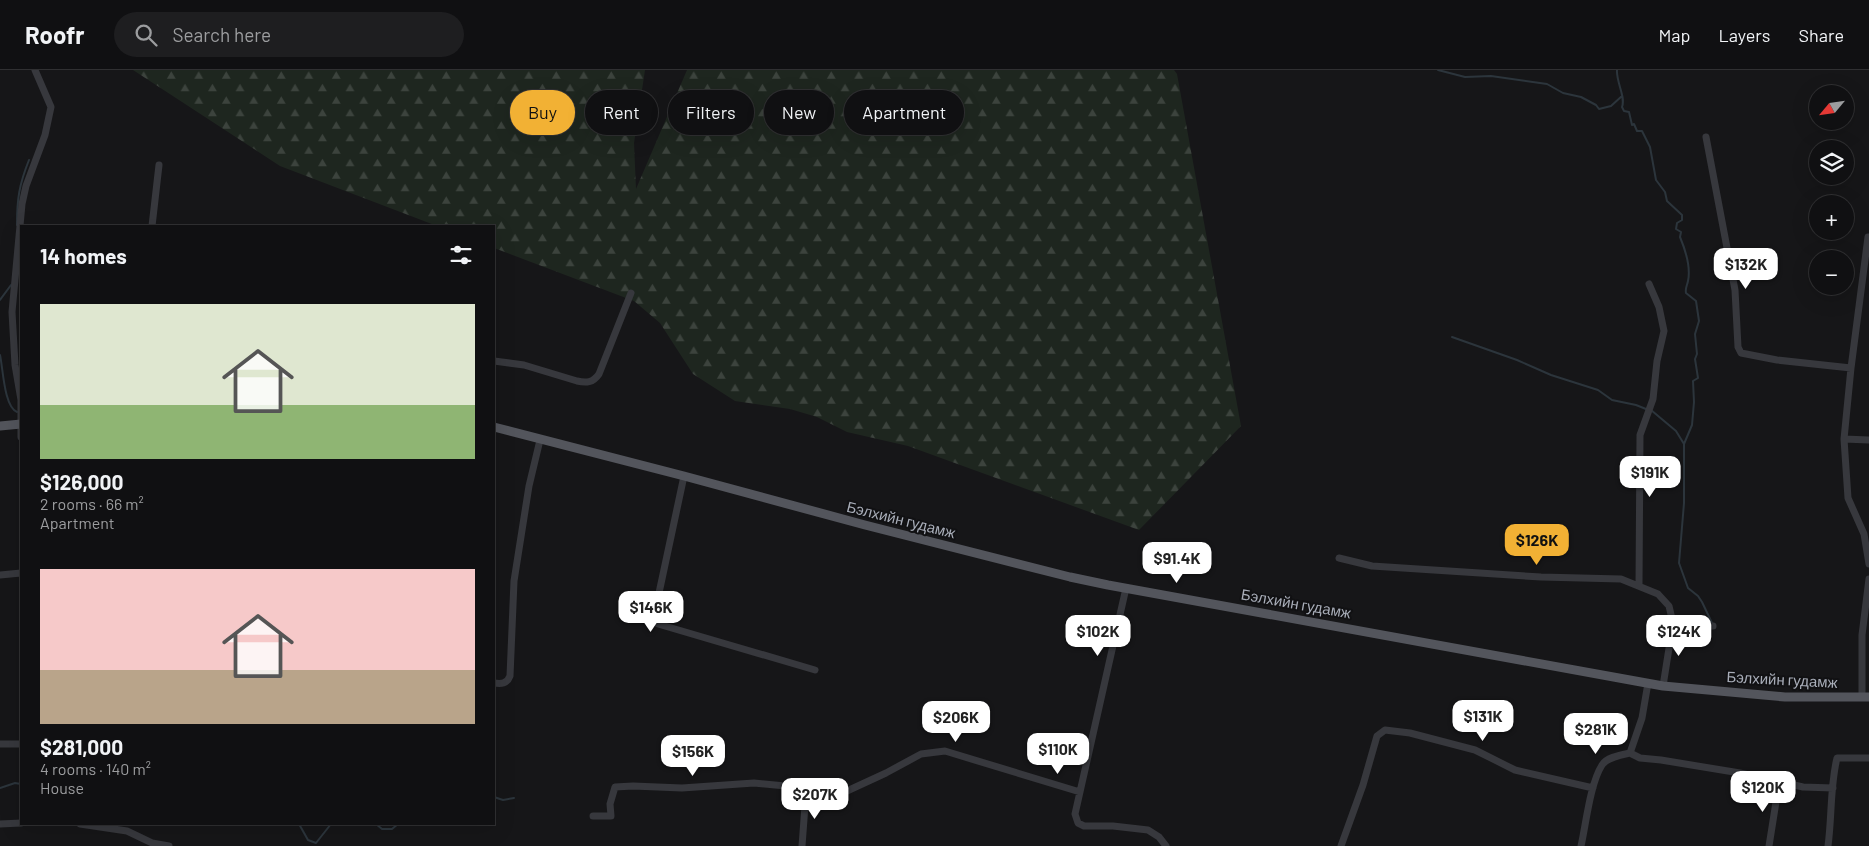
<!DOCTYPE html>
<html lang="en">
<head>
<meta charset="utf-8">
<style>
  body { margin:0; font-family:Barlow,sans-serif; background:#1e1e20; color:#f1f3f6; height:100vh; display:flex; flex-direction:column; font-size:19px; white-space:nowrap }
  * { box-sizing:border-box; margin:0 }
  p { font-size:16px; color:#9c9d9f }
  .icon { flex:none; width:28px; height:28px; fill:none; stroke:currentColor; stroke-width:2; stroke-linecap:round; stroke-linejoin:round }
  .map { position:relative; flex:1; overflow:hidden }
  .panel { position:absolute; left:20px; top:155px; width:475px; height:600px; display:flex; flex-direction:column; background:#101012; border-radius:0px; box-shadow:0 5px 20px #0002,0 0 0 1px #303032 }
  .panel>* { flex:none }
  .top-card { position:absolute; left:510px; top:20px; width:475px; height:45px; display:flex; gap:10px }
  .needle { width:32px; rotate:241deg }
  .fabs { position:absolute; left:1809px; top:15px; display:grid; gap:10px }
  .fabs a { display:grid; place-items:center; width:45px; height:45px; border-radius:50%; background:#101012; box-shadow:0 5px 20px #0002,0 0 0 1px #303032; font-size:25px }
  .price { position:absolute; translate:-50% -42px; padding:0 11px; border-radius:10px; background:#fff; color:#222; font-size:16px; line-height:32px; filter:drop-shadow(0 1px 2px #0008) }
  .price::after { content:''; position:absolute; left:50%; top:30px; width:15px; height:11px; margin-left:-8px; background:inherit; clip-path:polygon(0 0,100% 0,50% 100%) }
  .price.active { background:#f2b134; color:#111 }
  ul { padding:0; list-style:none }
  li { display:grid; align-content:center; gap:10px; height:265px; padding:0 20px }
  li span { display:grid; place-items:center; height:155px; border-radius:0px; color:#555 }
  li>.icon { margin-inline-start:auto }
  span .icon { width:90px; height:90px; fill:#fffc; stroke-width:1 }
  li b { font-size:21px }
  h2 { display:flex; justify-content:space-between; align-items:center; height:60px; padding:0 20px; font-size:21px }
  .pill { padding:0 18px; border-radius:22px; background:#101012; box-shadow:0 5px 20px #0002,0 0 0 1px #303032; font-size:18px; line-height:45px }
  .pill.active { background:#f2b134; color:#111 }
  header { display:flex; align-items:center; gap:30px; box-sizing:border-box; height:70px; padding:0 25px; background:#101012; border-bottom:1px solid #303032 }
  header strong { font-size:24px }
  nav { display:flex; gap:28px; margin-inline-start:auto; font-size:18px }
  .search { width:350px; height:45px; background:#1e1e20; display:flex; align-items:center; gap:12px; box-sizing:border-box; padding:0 18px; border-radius:28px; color:#9c9d9f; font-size:19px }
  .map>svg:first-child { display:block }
</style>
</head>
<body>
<header>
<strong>Roofr</strong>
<div class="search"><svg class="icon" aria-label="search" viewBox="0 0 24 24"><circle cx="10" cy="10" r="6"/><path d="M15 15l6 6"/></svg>Search here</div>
<nav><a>Map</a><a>Layers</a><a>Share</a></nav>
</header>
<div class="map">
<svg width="1869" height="776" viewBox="0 0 1869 776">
  <defs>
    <pattern id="forest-firs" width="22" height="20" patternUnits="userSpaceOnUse" patternTransform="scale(1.25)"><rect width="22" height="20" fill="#1e261f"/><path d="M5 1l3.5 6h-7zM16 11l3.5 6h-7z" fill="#3c433d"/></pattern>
  </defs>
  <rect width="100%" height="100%" fill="#161618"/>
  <path fill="url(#forest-firs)" d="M133,0H645L634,73L636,119L687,0H1174L1177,4L1241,356L1139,460L908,376L847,362L817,347L790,339L735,331L693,304L660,253L634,231L494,178V156H437L280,96Z"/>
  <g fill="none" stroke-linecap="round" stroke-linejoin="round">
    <path stroke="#2c353c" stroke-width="2" d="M1438,0L1465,7L1491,6L1547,14L1563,23L1581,27L1596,35L1599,39L1611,36L1622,26
      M1617,0C1616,12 1626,27 1622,37L1624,41L1629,42L1632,55L1634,54L1637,61H1642L1650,77L1656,110L1665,122L1667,131L1682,145V150L1677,153L1676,159L1681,162L1680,167C1685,179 1691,197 1688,211C1687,216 1685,218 1686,223L1696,231L1699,251L1695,264L1697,284L1695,289L1698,308L1693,311L1694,332L1692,355L1684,374V433L1679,493L1688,518L1698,526L1702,532L1712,553
      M17,155C17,129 19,115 29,90
      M0,230L11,215
      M1452,267L1517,290L1551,305L1598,320L1612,330L1636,335L1646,339
      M0,285C3,298 4,337 17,342
      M1651,340L1676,361L1684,374
      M0,718L15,713L21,714
      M494,727L503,730L514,728
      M299,754L308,770L316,773L331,754
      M376,754L382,759H392L398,754"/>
    <path stroke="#37383d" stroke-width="7" d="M1706,67L1735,220L1738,277L1741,283L1777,290L1851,298
      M152,156L159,95
      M1868,167L1851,298L1844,369L1848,428L1864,464L1869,494
      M494,291L524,295L577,311C586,313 593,313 599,304L631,223
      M21,367V330L15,295L12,242L22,134L26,116L45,65L51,37L35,0
      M1844,369L1869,370
      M684,406L653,551L658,554L815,600
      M1339,488L1372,496L1541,507L1621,509L1658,524L1669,536L1673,553L1694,557L1713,556
      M0,505L21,503
      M1639,516L1640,365L1653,329L1657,291L1664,261L1659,237L1649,214
      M1126,518L1075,744L1078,753L1084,756H1113L1148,760L1159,767L1166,776
      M494,613C501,614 507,614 510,606L514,511L529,416L540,370
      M1663,616L1673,553
      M1862,627V565L1869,509
      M0,674H21
      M1630,683L1640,688L1661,690L1740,703L1803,717L1833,718
      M593,746H611L610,734L615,717L633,716L682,718L754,713L796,717L806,722L847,721L886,703L921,684L945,681L1080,722
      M0,754L21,753
      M80,754L127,761L152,773L169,776
      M802,776L806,722
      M1341,776L1363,715L1377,666L1385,660L1410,663L1475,680L1515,700L1593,718
      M1581,776C1586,754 1590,714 1602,695C1607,687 1621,685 1630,683L1642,648L1648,613
      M1769,776L1779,713
      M1828,776C1832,747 1830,716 1837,688H1869"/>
    <path stroke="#53555c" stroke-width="9" d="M0,356L21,354
      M494,357L684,406L865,455L1070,507L1108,515L1663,616L1785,627H1869"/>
  </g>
  <g text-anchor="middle" stroke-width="4" stroke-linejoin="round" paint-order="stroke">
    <g font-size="15" fill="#a8adb8" stroke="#111113">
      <text transform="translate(901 450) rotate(14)" y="5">Бэлхийн гудамж</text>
      <text transform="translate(1296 534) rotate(10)" y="5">Бэлхийн гудамж</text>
      <text transform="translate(1782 610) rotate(3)" y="5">Бэлхийн гудамж</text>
    </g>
  </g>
</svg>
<div class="fabs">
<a><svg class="needle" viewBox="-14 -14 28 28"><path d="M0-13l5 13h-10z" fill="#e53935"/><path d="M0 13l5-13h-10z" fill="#9c9d9f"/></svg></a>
<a><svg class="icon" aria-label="layers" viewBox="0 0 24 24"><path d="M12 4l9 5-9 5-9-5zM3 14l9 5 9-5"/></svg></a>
<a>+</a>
<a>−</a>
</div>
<b class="price" style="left:1746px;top:220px">$132K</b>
<b class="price" style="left:1650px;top:428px">$191K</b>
<b class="price active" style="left:1537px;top:496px">$126K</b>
<b class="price" style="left:1177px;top:514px">$91.4K</b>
<b class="price" style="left:651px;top:563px">$146K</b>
<b class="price" style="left:1098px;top:587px">$102K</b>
<b class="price" style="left:1679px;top:587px">$124K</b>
<b class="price" style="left:1483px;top:672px">$131K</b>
<b class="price" style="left:956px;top:673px">$206K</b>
<b class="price" style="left:1596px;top:685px">$281K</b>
<b class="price" style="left:1058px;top:705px">$110K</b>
<b class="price" style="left:693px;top:707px">$156K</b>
<b class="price" style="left:1763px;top:743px">$120K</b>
<b class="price" style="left:815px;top:750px">$207K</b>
<div class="top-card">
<a class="pill active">Buy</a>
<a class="pill">Rent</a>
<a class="pill">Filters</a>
<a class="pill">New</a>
<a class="pill">Apartment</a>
</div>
<section class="panel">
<h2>14 homes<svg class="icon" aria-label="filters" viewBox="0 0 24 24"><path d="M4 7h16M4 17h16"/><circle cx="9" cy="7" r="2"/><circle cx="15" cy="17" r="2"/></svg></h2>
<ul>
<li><span style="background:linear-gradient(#dfe7d0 65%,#8fb573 0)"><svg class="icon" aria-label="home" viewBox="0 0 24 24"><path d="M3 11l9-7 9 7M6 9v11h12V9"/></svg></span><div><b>$126,000</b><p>2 rooms · 66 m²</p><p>Apartment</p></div></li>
<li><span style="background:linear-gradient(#f6c9c9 65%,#b9a48a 0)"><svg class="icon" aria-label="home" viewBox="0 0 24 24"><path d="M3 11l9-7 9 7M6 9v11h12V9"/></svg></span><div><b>$281,000</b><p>4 rooms · 140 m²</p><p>House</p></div></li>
</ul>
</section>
</div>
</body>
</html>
